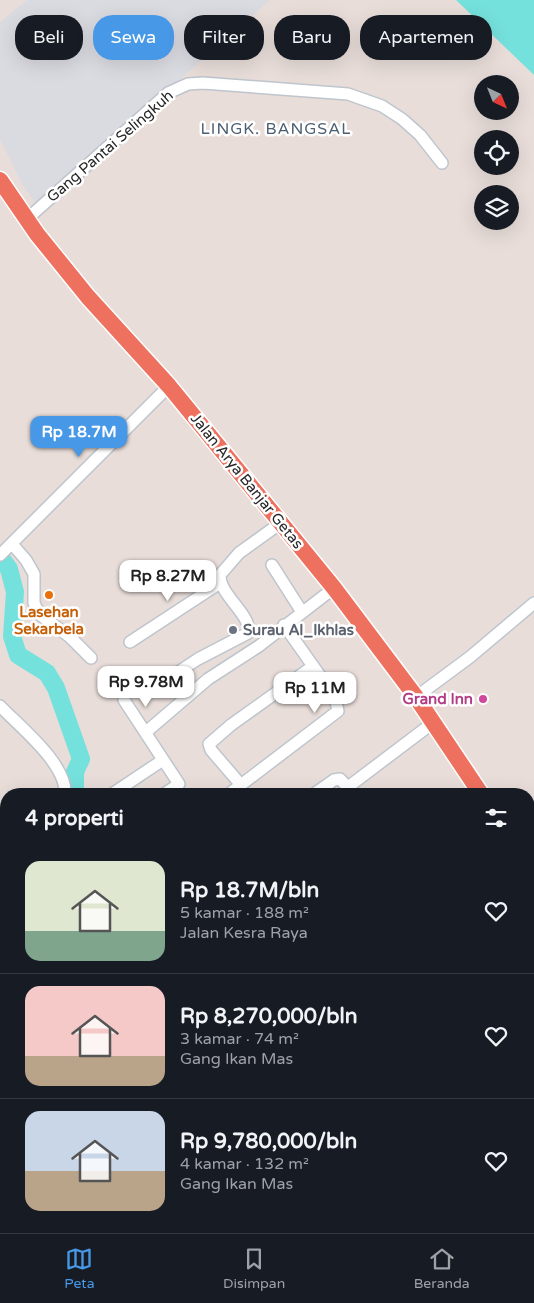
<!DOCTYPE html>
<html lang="id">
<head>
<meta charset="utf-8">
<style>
  body { margin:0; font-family:"Varela Round",sans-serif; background:#20242c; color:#f1f3f6; height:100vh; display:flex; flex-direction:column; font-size:19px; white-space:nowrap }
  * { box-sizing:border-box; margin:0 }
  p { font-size:16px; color:#9ea1a6 }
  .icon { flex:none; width:28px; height:28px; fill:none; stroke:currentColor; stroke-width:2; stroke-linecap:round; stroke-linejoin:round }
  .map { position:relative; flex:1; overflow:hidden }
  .panel { position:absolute; left:0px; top:788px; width:535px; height:446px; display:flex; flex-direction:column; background:#171b24; border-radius:20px 20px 0 0; box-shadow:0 5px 20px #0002 }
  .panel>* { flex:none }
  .hud { position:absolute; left:15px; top:15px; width:505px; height:45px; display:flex; gap:10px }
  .needle { width:32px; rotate:137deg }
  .controls { position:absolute; left:474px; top:75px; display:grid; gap:10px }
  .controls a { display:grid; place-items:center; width:45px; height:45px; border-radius:50%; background:#171b24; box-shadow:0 5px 20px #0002; font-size:25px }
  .price { position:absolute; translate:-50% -42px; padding:0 11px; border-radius:10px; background:#fff; color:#222; font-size:16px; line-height:32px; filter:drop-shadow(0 1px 2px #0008) }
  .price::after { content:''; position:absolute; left:50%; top:30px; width:15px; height:11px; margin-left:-8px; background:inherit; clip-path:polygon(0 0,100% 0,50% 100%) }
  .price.current { background:#4798e7; color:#fff }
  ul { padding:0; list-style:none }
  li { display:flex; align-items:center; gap:15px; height:125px; padding:0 25px }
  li+li { border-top:1px solid #363941 }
  li span { display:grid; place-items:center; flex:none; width:140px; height:100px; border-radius:15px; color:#555 }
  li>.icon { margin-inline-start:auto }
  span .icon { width:60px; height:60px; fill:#fffc; stroke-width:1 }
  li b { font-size:21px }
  h2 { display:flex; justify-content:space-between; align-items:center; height:60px; padding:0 25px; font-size:21px }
  .pill { padding:0 18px; border-radius:20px; background:#171b24; box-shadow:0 5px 20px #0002; font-size:18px; line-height:45px }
  .pill.current { background:#4798e7; color:#fff }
  .menu { display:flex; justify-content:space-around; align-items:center; height:70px; border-top:1px solid #363941; background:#171b24; font-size:14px; color:#9ea1a6 }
  .menu a { display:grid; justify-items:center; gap:2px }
  .menu .current { color:#4798e7 }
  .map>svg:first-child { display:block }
</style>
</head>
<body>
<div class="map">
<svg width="534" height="1233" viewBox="0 0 534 1233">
  <rect width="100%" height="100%" fill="#e8ddd9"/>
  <path fill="#dadae1" d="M27,0H270L37,205L22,184L0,139V22Z"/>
  <path fill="#75e1dc" d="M456,0H534V75Z"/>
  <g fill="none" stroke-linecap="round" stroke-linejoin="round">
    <path stroke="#75e1dc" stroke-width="18" d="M0,557L9,569L15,592L12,636L18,655L47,673L56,688L81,759L75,772V794"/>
    <g stroke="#bec5cd" stroke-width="14">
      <path id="minor" d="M27,219L168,93L188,84L203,83L348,94L382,106L402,119L420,135L442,163
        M12,544L26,560L34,574V603L39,614L70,637L91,658
        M0,555L169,386
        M272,565L302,612
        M130,642L220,583
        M154,688L198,659L248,633C253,616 219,595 220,575L239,553L282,522
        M416,697L470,657L534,603
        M124,700L179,784L164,794
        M0,706C20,727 67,764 65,794
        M146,732L208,679L259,646L334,588
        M241,785L211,750L209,744L231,725L312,667
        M348,787L434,722
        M112,794L163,760
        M229,794L338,711L335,697L284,625
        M314,794L334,780L340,779L354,794
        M0,817V826
        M0,938L6,939
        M529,1006L534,1002
        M0,1047L6,1054
        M0,1111L6,1105
        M0,1227L6,1222"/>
    </g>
    <g stroke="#fff" stroke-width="19">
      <path id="highway" d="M0,180L37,234L88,297L169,386L334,588L416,697L481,794
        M529,863L534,871"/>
    </g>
    <use href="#minor" stroke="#fff" stroke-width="11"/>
    <use href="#highway" stroke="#ee705f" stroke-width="16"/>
  </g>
  <circle fill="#e8710a" stroke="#fff" stroke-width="2" cx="49" cy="595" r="5"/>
  <circle fill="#6b7280" stroke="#fff" stroke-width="2" cx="233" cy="630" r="5"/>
  <circle fill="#d1479c" stroke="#fff" stroke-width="2" cx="483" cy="699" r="5"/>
  <g text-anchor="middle" stroke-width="5" stroke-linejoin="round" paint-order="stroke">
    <g font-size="15" fill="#272727" stroke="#fff">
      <text transform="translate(110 146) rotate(-41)" y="5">Gang Pantai Selingkuh</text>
      <text transform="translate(247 481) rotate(51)" y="5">Jalan Arya Banjar Getas</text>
    </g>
    <g font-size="15" font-weight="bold" fill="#c56008" stroke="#fff">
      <text x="49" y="617">Lasehan<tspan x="49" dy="17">Sekarbela</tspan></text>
    </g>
    <g font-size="15" font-weight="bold" fill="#5b616d" stroke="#fff" text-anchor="start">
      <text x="243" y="635">Surau Al_Ikhlas</text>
    </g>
    <g font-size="15" font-weight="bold" fill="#b23c85" stroke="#fff" text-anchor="end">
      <text x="473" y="704">Grand Inn</text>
    </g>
    <g font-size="16" letter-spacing="1" fill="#4c5f72" stroke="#fff">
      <text x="276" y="134">LINGK. BANGSAL</text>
    </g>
  </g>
</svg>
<div class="controls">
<a><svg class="needle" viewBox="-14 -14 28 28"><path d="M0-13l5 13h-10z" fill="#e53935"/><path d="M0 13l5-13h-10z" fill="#9ea1a6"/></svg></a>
<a><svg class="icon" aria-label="locate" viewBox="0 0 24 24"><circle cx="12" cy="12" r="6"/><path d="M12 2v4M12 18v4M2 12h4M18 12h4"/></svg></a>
<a><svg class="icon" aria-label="layers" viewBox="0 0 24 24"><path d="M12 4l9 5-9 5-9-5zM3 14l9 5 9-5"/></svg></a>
</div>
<b class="price current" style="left:79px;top:458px">Rp 18.7M</b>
<b class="price" style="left:168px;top:602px">Rp 8.27M</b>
<b class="price" style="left:146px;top:708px">Rp 9.78M</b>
<b class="price" style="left:315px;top:714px">Rp 11M</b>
<div class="hud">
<a class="pill">Beli</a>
<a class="pill current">Sewa</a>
<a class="pill">Filter</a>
<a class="pill">Baru</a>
<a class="pill">Apartemen</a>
</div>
<section class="panel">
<h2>4 properti<svg class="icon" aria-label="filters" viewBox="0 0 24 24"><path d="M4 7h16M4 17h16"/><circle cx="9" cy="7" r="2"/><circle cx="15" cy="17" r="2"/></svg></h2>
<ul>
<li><span style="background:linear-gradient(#dfe7d0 70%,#7fa58c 0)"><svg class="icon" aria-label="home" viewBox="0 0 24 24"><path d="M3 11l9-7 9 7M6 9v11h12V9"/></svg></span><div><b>Rp 18.7M/bln</b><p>5 kamar · 188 m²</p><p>Jalan Kesra Raya</p></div><svg class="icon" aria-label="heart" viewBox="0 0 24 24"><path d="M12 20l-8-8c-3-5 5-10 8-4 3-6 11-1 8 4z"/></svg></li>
<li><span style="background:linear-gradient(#f6c9c9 70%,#b9a48a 0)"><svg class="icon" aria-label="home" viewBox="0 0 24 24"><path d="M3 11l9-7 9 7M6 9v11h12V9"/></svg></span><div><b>Rp 8,270,000/bln</b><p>3 kamar · 74 m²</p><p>Gang Ikan Mas</p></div><svg class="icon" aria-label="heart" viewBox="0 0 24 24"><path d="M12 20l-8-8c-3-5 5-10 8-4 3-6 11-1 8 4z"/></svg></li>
<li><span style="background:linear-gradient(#c9d6e8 60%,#b9a48a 0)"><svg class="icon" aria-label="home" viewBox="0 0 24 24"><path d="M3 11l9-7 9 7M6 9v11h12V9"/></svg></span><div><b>Rp 9,780,000/bln</b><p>4 kamar · 132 m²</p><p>Gang Ikan Mas</p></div><svg class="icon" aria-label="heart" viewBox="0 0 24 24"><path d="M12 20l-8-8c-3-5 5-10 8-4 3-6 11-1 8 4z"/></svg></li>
</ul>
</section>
</div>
<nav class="menu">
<a class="current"><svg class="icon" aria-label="map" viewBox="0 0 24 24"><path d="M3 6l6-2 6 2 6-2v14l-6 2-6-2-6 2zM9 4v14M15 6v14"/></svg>Peta</a>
<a><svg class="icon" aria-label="saved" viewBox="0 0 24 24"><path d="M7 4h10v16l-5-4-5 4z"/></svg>Disimpan</a>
<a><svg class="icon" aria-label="home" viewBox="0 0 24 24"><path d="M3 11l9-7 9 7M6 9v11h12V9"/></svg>Beranda</a>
</nav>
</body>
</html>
